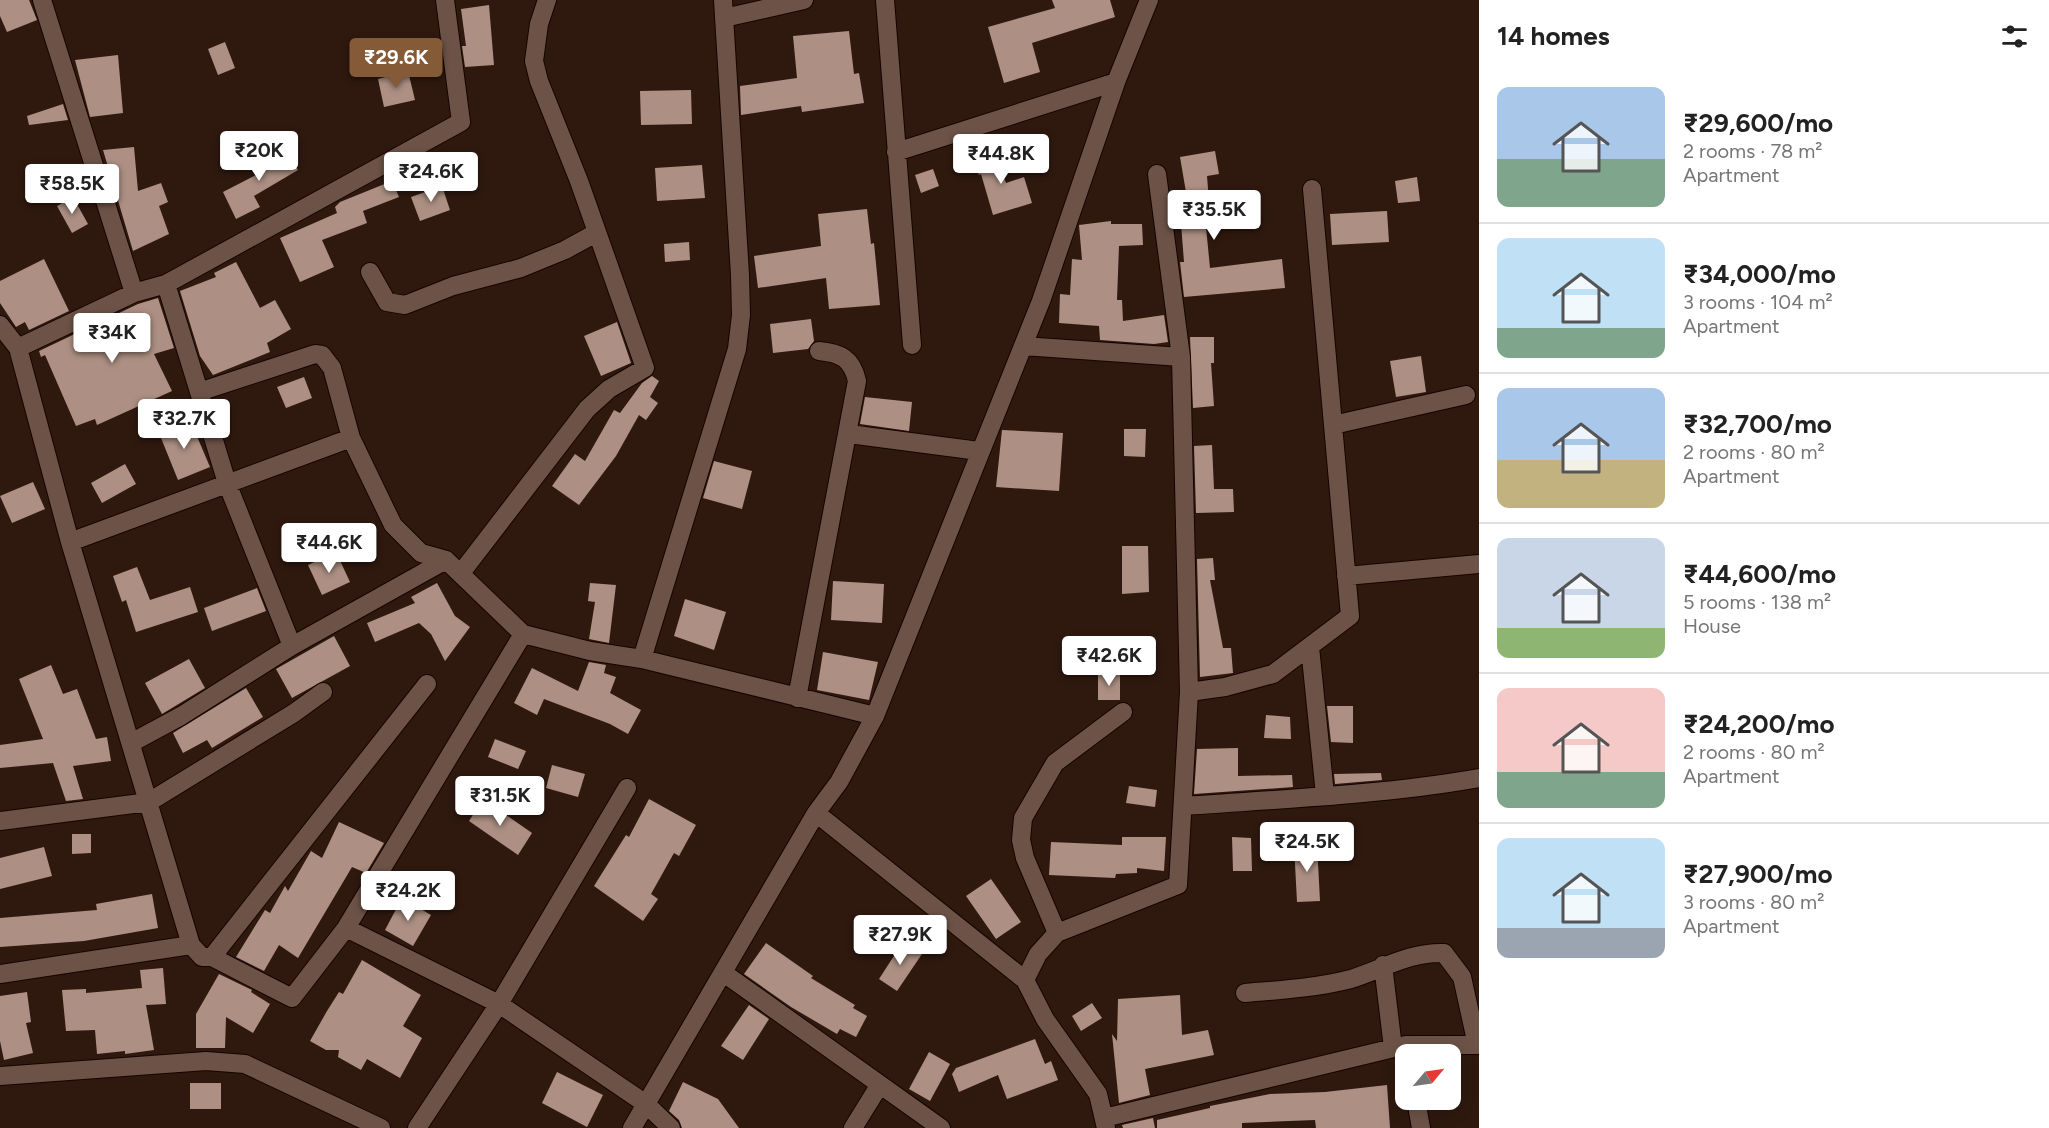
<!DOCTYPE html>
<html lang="en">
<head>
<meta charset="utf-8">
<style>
  body { margin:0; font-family:Figtree,sans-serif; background:#f2f2f2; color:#222; height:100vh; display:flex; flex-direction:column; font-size:22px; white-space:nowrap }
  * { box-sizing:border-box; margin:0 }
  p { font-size:20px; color:#767676 }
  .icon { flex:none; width:33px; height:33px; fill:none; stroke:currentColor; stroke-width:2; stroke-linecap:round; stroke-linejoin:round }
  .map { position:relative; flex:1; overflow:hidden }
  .panel { display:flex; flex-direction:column; background:#fff; width:570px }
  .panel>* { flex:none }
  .needle { width:39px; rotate:61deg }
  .fabs { position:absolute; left:1395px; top:1044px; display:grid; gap:12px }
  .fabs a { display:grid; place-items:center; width:66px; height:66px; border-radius:12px; background:#fff; box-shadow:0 3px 15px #0003; font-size:30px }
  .price { position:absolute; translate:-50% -51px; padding:0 14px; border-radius:6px; background:#fff; color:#222; font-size:20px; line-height:39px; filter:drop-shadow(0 2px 3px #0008) }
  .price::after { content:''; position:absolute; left:50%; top:36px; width:18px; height:14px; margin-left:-9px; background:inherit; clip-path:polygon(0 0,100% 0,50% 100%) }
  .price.current { background:#845a37; color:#fff }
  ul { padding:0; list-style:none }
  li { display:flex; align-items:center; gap:18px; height:150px; padding:0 18px }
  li+li { border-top:2px solid #e0e0e0 }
  li span { display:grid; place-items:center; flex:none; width:168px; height:120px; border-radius:12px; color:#555 }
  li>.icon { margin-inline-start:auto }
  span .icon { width:72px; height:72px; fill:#fffc; stroke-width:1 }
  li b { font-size:26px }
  h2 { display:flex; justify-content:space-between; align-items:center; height:72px; padding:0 18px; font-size:26px }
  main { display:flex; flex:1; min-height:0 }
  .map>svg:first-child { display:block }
</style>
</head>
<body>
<main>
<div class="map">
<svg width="1479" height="1128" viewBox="0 0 1479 1128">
  <rect width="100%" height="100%" fill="#2f190f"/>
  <path fill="#ad9083" d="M0,0H29L37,20L7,32L0,16Z
    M1052,0H1110L1115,17L1032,43L1040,72L1004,83L988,27L1055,8Z
    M489,5L494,65L465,67L462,46H466L461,9Z
    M849,31L854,74L859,73L864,103L802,112L801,106L741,115L740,86L797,78L793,36Z
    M225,42L235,68L218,75L208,49Z
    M118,55L123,113L90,117L75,60Z
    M408,71L415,100L384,107L378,79Z
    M691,90L692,124L641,125L640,91Z
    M63,104L68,120L29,125L27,116Z
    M277,146L285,160L291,158L298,170L254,196L260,207L236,219L223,192L264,171L256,159Z
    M134,147L138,191L161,183L168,202L159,206L169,234L133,251L103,150Z
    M993,149L1006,183L1024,177L1032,203L993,215L981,174L979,175L972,159Z
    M1215,151L1219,174L1207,176L1211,227H1206L1210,268L1282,259L1285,288L1184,297L1180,262H1184L1179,198H1187L1180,157Z
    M702,165L705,198L657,201L655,168Z
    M933,169L939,186L921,193L915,175Z
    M1417,177L1420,201L1398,203L1395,181Z
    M392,181L399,197L363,211L367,223L322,240L334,267L300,282L280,238L337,213L335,207L340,202Z
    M442,186L450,210L420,221L411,197Z
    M73,197L88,224L72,233L57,206Z
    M867,209L871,244L874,243L880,305L829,309L826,278L758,288L754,256L821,246L818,214Z
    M1387,211L1389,242L1332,245L1330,214Z
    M1111,221V224H1142L1143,245L1119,246L1117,300H1122L1123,321L1164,315L1168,342L1154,344L1100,340L1099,326L1059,323L1060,294L1070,295L1072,259L1082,260L1079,225Z
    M689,242L690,260L665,262L664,244Z
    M44,259L69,311L29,330L25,322L16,327L0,303V281Z
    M236,262L260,308L275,300L291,329L267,343L270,352L213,375L200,356L180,291L216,277L214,273Z
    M158,298L174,348L154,354L172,391L97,425L95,419L76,426L45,355L41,357L39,351L138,304Z
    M811,319L814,341L808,349L773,353L770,324Z
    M617,322L631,363L601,376L584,336Z
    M1190,337H1214V363H1211L1214,406L1193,408Z
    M1421,356L1426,392L1396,397L1390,361Z
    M652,376L659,381L650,397L658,403L646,420L639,415L616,456L579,505L552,486L575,454L585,461L614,410L620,413L642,383Z
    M304,377L312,398L286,408L277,387Z
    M865,397L912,402L909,431L860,424Z
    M190,420L210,467L178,480L159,433Z
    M1124,429H1146L1145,457L1124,456Z
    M1002,430L1063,433L1059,491L996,487Z
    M1212,445L1214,489H1233L1234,512L1196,513L1194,446Z
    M714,461L752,471L742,509L703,498Z
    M125,464L136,484L102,503L91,483Z
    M33,482L45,509L12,523L0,496Z
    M1122,546H1148L1149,592L1122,594Z
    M336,552L350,582L322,595L308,565Z
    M1213,558L1215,580H1210L1223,648H1231L1233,673L1200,677L1197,559Z
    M137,567L150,600L190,587L198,612L136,632L126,600L122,602L113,576Z
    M833,581L884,584L882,623L831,620Z
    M437,583L455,616L470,627L445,661L431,634L419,623L375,642L367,623L415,603L411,597Z
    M590,583L616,585L609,643L589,639L595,602L588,601Z
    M257,588L266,611L212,631L204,608Z
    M685,599L726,612L714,650L674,636Z
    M334,636L350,666L292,698L276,669Z
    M823,652L878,662L869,700L817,690Z
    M189,659L205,688L162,714L145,683Z
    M589,662L606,665L604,673L616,677L610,693L641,710L628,734L610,724L544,699L537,715L514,703L532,668L578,691Z
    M51,665L63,694L77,689L96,739L107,737L111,761L73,766L83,799L66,801L53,763L0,768V745L43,739L19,679Z
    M1098,674H1120V700H1098Z
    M246,688L263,717L212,748L207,740L183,753L173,733Z
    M1327,706H1353V743L1331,742Z
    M1266,715L1290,717L1291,739L1264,738Z
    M495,739L526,751L518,769L488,757Z
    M1238,748V776L1292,775L1293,787L1194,794L1197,749Z
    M552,765L585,774L578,797L546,788Z
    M1381,773L1382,780L1335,784L1334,774Z
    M1129,786L1157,790L1155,807L1126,803Z
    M483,799L532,833L518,855L469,821Z
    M649,799L696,825L679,856L674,853L651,894L658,899L643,921L594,886L626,835L629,837Z
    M339,822L384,843L366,873L352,867L298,958L279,945L264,971L236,957L265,910L270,913L285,886L288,891L311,851L322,858Z
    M1343,825L1347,852L1325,855L1321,828Z
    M72,834H91V853L72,854Z
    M1122,837H1166L1164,871L1137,868V873L1116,874L1115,878L1049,875L1051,842L1122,845Z
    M1232,837L1251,838L1252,871H1233Z
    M1317,844L1320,901L1297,902L1294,845Z
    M44,847L52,876L0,889V858Z
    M991,879L1021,922L996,939L966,896Z
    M152,894L158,928L84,941L0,947V918L97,910L96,904Z
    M402,898L431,915L413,946L385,930Z
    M903,942L922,954L897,991L879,979Z
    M766,943L813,976L811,978L855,1005L853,1008L867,1016L856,1037L840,1029L837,1034L791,1007L744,974Z
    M362,960L421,995L403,1026L422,1038L400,1078L367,1059L361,1070L338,1057L339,1050H326L310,1041L327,1011L339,992L343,994Z
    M163,968L166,1004L146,1005L154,1050L125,1054V1051L97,1054L95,1030L66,1031L62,990L86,989V993L142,988L140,970Z
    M219,974L252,990L251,992L270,1004L253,1033L226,1017L225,1048H196V1014Z
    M27,992L31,1022L26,1023L33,1053L4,1060L0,1041V996Z
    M1180,995L1182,1035L1208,1030L1214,1055L1145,1069L1150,1095L1119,1103L1112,1034L1117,1041L1118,999Z
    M1092,1003L1102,1018L1081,1031L1072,1016Z
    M749,1005L769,1019L743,1060L721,1046Z
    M1035,1039L1045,1064L1051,1061L1058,1080L1007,1099L998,1075L959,1092L952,1074L956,1068Z
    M929,1052L950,1064L930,1101L909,1089Z
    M557,1072L603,1095L587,1127L542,1103Z
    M683,1082L718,1099L739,1128H682L679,1120L669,1111Z
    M190,1083H221V1109H190Z
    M1387,1085L1390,1128H1316L1315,1120L1242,1123V1128H1157V1120L1210,1108V1106L1270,1094L1325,1092Z
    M1153,1118L1155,1128H1123L1122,1125Z"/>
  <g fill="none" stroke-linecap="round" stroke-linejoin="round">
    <g stroke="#160400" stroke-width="20">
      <path id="minor" d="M42,0L134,293
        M885,0L912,345
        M724,18L804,0
        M896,152L1116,82
        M370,272L387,302L405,305L453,286L521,268L565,250L596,233
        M0,325L18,348L70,542L191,945L202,957H212L292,998L346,928L523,634
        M1023,346L1181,357
        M18,348L134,293L166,284L461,122L445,0
        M199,392L315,354L322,355L332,368L351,438
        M1333,425L1466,395
        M849,434L979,451
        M70,542L351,438L393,525L421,553L446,560L523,634L590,651L642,659L875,716
        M461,573L587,409L609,389L645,368L579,181L539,81L534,61L539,24L547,0
        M1346,576L1479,564
        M292,646L446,560
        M1310,647L1325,795
        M642,659L737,349L741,315L740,275L723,0
        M1189,692L1225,687L1273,674L1350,616L1312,189
        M797,698L857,381C852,358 840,353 819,351
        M131,743L181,716L292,646L227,483L166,284
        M1183,806C1281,799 1382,795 1479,778
        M816,813L1025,980L1045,1019L1098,1094L1106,1128
        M0,821L149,802L294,713L323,692
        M346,928L499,1004L646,1104L671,1128
        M1057,933L1025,858L1021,840L1023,818L1055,763L1123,712
        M212,957L427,684
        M1383,965L1393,1048
        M0,974L191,945
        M725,974L941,1128
        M1025,980L1038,954L1057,933L1178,885L1189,692L1181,357L1157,174
        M1245,993C1280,990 1316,988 1351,979C1383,969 1409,952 1444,953L1462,977L1477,1045
        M0,1076L206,1061L245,1064L381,1128
        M1416,1100L1421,1128
        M1104,1118L1406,1045H1479
        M417,1128L499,1004L627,788
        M632,1128L816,813L839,782L875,716L1041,301L1116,82L1149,0
        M853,1128L879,1086"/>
    </g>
    <use href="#minor" stroke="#6d5347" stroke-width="18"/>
  </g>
</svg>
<div class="fabs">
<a><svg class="needle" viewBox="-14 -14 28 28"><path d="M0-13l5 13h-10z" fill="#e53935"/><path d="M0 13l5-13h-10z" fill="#767676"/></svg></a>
</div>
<b class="price current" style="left:396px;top:89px">₹29.6K</b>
<b class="price" style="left:259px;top:182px">₹20K</b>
<b class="price" style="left:1001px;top:185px">₹44.8K</b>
<b class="price" style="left:431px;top:203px">₹24.6K</b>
<b class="price" style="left:72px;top:215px">₹58.5K</b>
<b class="price" style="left:1214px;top:241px">₹35.5K</b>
<b class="price" style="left:112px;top:364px">₹34K</b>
<b class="price" style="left:184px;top:450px">₹32.7K</b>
<b class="price" style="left:329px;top:574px">₹44.6K</b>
<b class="price" style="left:1109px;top:687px">₹42.6K</b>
<b class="price" style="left:500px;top:827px">₹31.5K</b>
<b class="price" style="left:1307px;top:873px">₹24.5K</b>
<b class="price" style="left:408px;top:922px">₹24.2K</b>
<b class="price" style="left:900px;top:966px">₹27.9K</b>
</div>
<section class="panel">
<h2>14 homes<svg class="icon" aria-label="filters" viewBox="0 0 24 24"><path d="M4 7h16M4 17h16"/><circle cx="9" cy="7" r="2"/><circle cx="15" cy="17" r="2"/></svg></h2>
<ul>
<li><span style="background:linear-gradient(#a9c7e8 60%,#7fa58c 0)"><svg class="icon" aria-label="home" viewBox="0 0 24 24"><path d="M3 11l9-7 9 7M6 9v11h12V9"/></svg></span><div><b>₹29,600/mo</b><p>2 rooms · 78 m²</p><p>Apartment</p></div></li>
<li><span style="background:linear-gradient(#bfe0f5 75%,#7fa58c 0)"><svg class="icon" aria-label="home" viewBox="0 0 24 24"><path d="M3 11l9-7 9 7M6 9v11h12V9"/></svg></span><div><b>₹34,000/mo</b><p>3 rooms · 104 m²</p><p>Apartment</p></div></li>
<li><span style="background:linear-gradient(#a9c7e8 60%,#c2b280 0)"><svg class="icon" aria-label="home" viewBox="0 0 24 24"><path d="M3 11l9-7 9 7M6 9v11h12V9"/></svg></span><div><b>₹32,700/mo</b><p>2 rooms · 80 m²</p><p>Apartment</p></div></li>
<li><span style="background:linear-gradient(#c9d6e8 75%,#8fb573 0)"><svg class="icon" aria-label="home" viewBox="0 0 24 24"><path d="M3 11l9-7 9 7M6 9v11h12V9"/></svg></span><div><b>₹44,600/mo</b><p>5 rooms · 138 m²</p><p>House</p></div></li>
<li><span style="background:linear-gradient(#f6c9c9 70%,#7fa58c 0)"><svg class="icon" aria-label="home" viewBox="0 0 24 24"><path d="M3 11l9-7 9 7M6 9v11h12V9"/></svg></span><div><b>₹24,200/mo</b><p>2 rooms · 80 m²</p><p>Apartment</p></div></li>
<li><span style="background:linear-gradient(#bfe0f5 75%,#9aa5b1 0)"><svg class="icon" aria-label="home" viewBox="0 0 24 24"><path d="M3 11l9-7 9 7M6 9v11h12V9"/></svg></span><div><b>₹27,900/mo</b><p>3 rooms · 80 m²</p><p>Apartment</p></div></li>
</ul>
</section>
</main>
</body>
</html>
